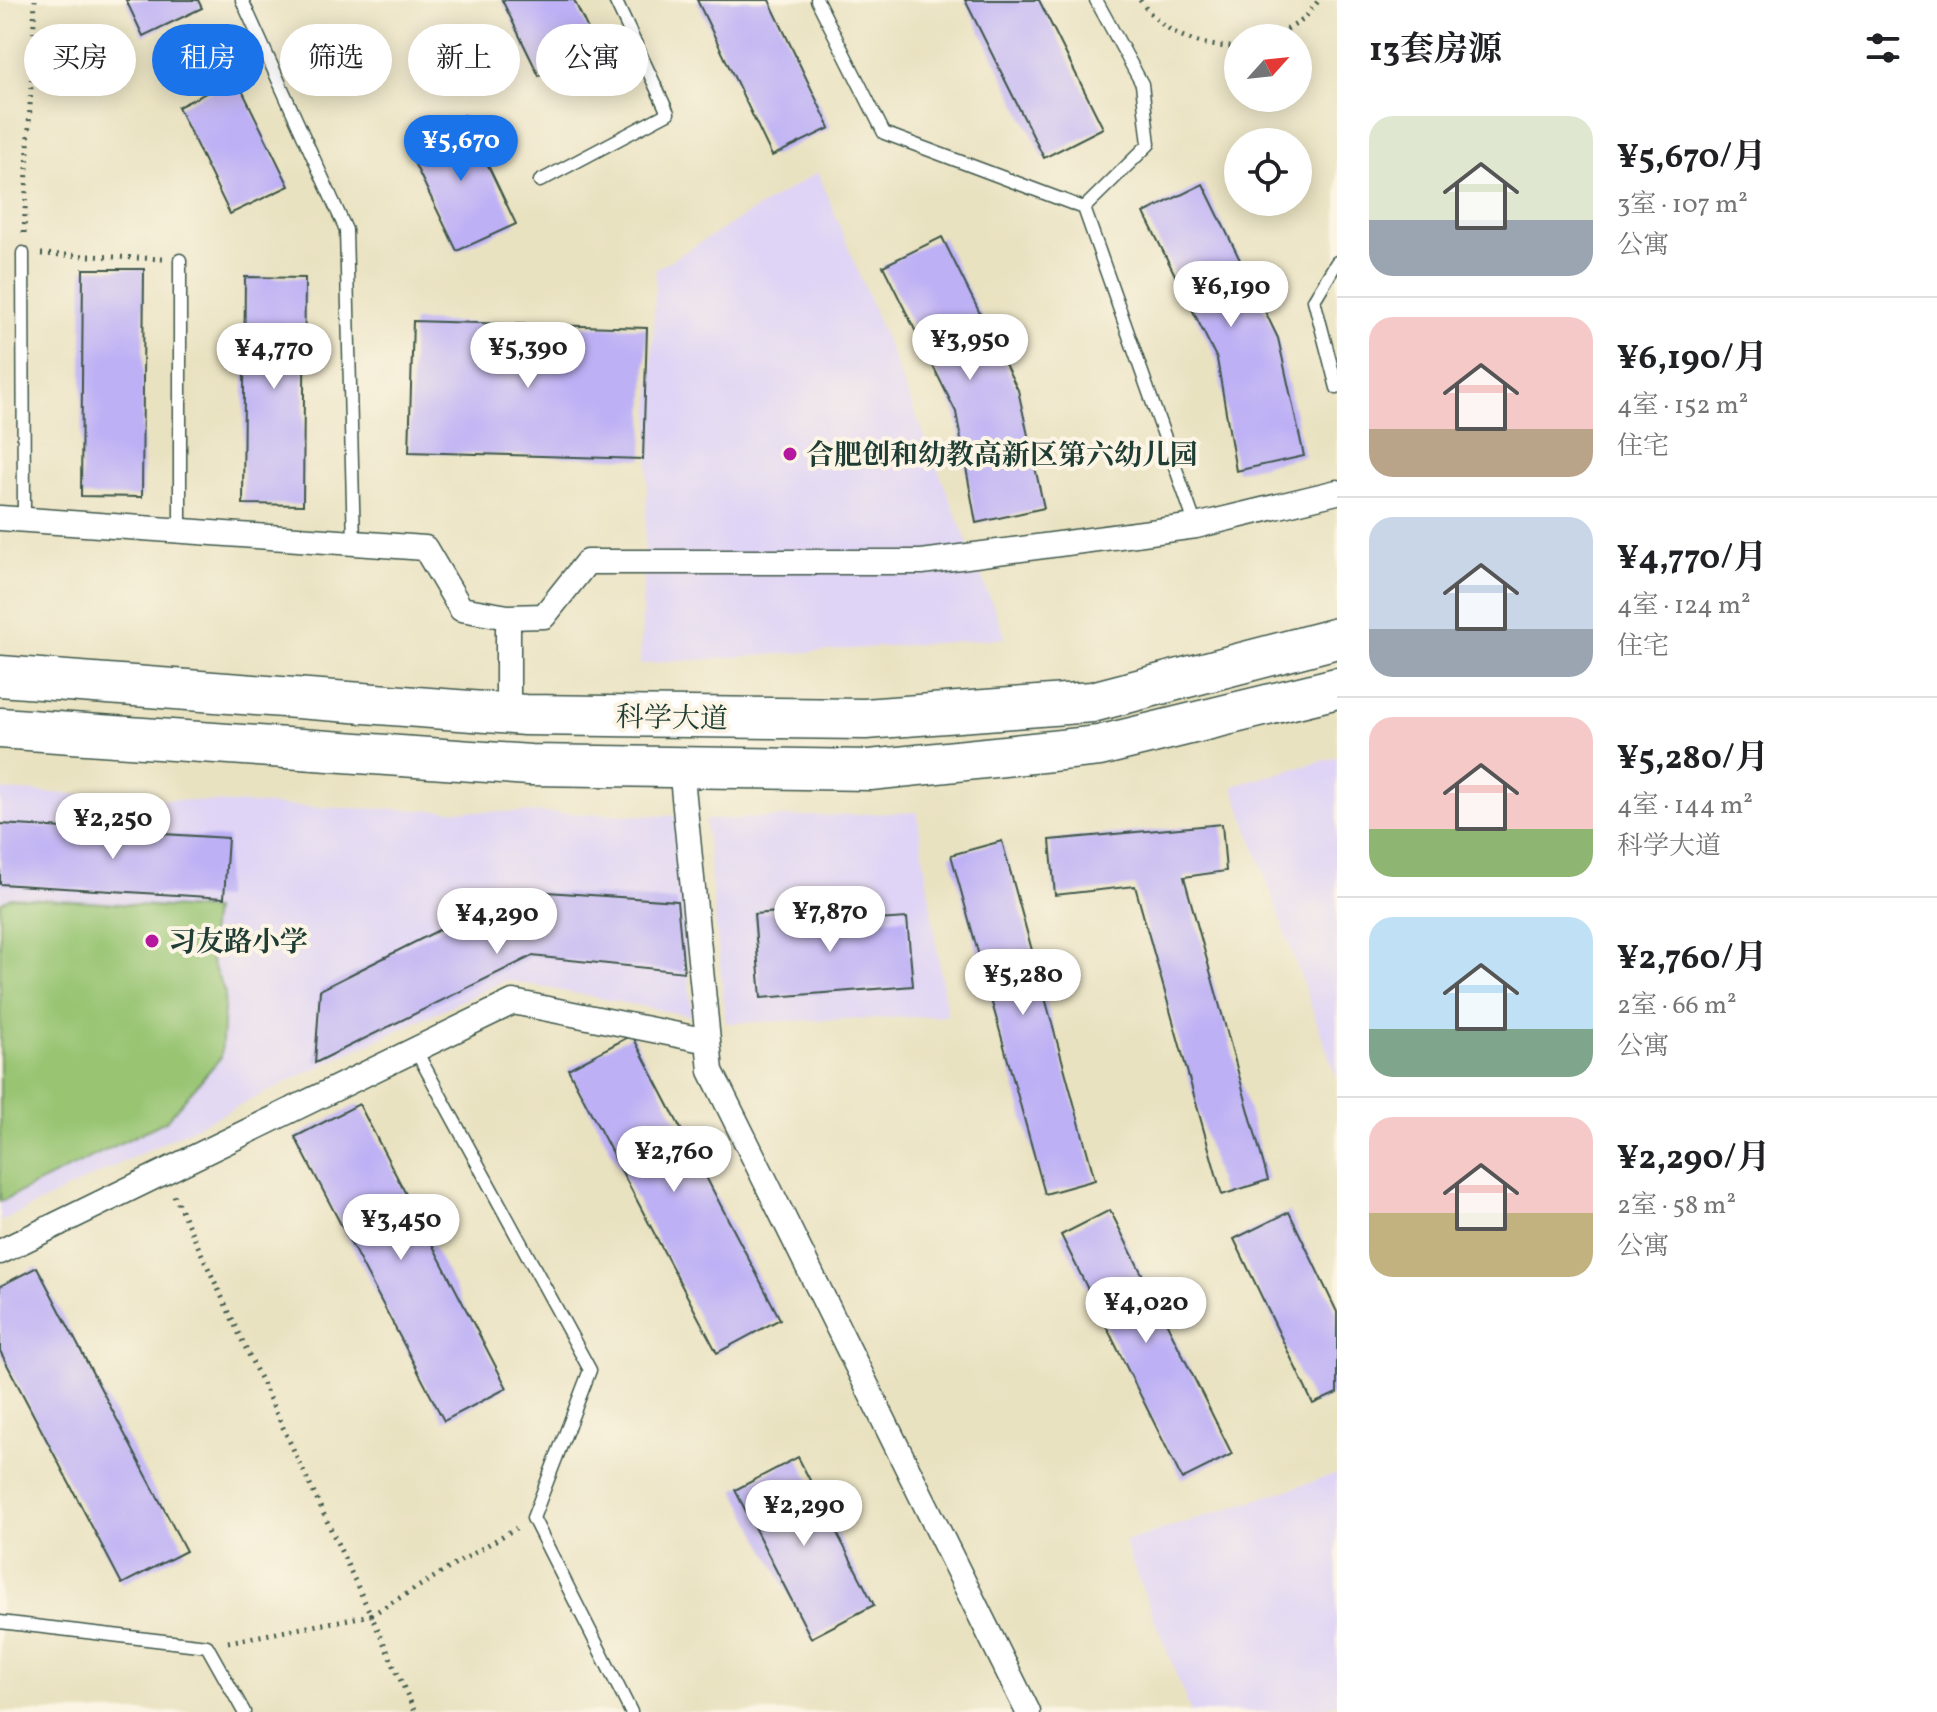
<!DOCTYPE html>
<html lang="zh">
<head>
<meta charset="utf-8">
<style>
  body { margin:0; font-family:Vollkorn,"Noto Serif SC",serif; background:#f2f2f2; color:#202124; height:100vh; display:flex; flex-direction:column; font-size:30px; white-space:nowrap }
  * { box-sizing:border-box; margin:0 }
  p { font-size:26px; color:#757577 }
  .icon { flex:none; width:44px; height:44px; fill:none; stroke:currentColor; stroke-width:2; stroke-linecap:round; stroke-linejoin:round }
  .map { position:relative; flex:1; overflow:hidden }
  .panel { display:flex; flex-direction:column; background:#fff; width:600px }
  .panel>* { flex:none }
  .hud { position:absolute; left:24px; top:24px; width:760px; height:72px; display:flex; gap:16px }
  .needle { width:52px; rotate:63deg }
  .fabs { position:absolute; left:1224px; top:24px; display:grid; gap:16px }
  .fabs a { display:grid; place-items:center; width:88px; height:88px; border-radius:50%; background:#fff; box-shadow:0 4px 20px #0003; font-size:40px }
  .price { position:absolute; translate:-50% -68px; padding:0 18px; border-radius:28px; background:#fff; color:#222; font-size:26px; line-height:52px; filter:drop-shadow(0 2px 4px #0008) }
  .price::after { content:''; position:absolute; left:50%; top:48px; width:24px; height:18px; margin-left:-12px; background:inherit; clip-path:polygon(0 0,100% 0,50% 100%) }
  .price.active { background:#1a73e8; color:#fff }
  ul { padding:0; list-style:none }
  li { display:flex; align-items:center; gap:24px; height:200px; padding:0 32px }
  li+li { border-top:2px solid #e0e0e0 }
  li span { display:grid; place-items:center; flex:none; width:224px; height:160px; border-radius:24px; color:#555 }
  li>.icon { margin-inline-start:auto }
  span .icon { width:96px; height:96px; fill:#fffc; stroke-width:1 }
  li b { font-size:34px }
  h2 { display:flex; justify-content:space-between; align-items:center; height:96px; padding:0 32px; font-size:34px }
  .chip { padding:0 28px; border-radius:36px; background:#fff; box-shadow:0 4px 20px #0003; font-size:28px; line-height:72px }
  .chip.active { background:#1a73e8; color:#fff }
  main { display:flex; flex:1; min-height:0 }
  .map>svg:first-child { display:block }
</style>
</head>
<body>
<main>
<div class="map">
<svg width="1337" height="1712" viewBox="0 0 1337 1712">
  <rect width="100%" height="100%" fill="#fcf5e5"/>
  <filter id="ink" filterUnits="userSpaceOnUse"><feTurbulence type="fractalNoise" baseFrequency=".0125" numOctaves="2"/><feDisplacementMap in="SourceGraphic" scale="16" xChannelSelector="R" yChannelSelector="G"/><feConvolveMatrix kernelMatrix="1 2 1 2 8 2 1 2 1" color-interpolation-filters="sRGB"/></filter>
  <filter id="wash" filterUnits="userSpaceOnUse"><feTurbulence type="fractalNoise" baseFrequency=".006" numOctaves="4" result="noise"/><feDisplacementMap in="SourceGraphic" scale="32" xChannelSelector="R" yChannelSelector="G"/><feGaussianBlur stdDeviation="1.8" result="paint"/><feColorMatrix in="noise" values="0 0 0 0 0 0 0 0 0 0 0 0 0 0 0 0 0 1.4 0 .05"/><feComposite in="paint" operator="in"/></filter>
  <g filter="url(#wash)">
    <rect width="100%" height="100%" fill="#e9e2c1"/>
    <path fill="#dfd4f5" d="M818,172L1006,638L640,664L656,269Z
      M1337,757V1079L1233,786Z
      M0,790L307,807L676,816L692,1016L506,980L302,1075L0,1222Z
      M917,812L947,1016L726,1023L705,820Z
      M1337,1474V1703L1308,1712H1191L1124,1542Z"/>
    <path fill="#99c573" stroke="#5c8154" stroke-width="2" d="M11,897L213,910L208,954L225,993L221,1057L166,1121L0,1202V903Z"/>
    <g id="blocks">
      <path fill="#bdb0f5" d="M126,0H198L202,8L143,36Z
        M502,0H574L597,48L539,76Z
        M697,0H769L830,128L772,156Z
        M965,0H1039L1103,128L1044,158Z
        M236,78L289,186L230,214L178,107Z
        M464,115L516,224L457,251L405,144Z
        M1203,184L1278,338L1304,456L1236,471L1217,359L1144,213Z
        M942,237L1018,390L1044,508L976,523L956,412L883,266Z
        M83,269H144L142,497L81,496Z
        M245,277L305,278L303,505L243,504Z
        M413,321L647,328L643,459L409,452Z
        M0,824L228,838L224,898L0,884Z
        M1222,824L1226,871L1184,877L1268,1180L1222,1195L1135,886L1055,895L1050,840Z
        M1002,841L1095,1180L1045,1194L951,855Z
        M518,890L677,901L684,972L532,956L315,1063L320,990Z
        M828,908L830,923L907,918L913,986L761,998L754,914Z
        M632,1035L780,1319L717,1353L568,1069Z
        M359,1104L507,1388L444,1421L295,1137Z
        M1110,1210L1232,1454L1182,1479L1061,1235Z
        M1289,1212L1337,1312V1393L1313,1404L1234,1239Z
        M37,1267L186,1551L122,1584L0,1351V1286Z
        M798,1457L874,1605L811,1638L735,1490Z"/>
    </g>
  </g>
  <g filter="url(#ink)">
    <use href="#blocks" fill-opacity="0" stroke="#3d5649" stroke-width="2"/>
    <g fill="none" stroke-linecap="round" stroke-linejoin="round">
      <g stroke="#3d5649" stroke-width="15">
        <path id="lane" d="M242,0L346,230L354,543
          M817,0L884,133L1084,208
          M1096,0L1142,84L1149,144L1084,208L1196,526
          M540,181L668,113L615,0
          M23,253L24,520
          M1337,262L1314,300L1337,388
          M180,531V260
          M415,1049L590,1370L533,1518L631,1712
          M0,1622L207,1646L244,1712"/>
      </g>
      <g stroke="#3d5649" stroke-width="27">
        <path id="street" d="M0,518L425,548L461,609L508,617V714
          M508,617L544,616L587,562H922L1196,526L1337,492
          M681,767L711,1071L1028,1712
          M0,1252L513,1002L708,1041"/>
      </g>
      <g stroke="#3d5649" stroke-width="43">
        <path id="primary" d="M0,676L525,715L865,719L1092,702L1337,638
          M0,728L530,765L870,770L1099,746L1337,688"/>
      </g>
      <path stroke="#3d5649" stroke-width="5" stroke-dasharray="2 6" stroke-linecap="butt" d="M1140,0C1162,33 1199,48 1238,47
        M1273,38L1303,20L1319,0
        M24,233L35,0
        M41,254L163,259
        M174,1195L371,1615L516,1528
        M228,1642L371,1615L415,1712"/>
      <use href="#lane" stroke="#fff" stroke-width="12"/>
      <use href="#street" stroke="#fff" stroke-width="24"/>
      <use href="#primary" stroke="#fff" stroke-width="40"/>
    </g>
  </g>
  <g fill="#b5179e" stroke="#fcf5e5" stroke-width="3">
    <circle cx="790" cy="454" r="8"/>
    <circle cx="152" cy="941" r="8"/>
  </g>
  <g text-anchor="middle" stroke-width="8" stroke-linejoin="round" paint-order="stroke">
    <g font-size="28" font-weight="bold" fill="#1f3d34" stroke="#fcf5e5" text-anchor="start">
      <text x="806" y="464">合肥创和幼教高新区第六幼儿园</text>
      <text x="168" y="951">习友路小学</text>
    </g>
    <g font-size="28" fill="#1f3d34" stroke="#fcf5e5">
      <text transform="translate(672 717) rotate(1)" y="10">科学大道</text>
    </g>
  </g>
</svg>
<div class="fabs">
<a><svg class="needle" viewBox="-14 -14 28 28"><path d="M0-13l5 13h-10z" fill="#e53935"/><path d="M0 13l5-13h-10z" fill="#757577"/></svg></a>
<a><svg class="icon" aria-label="locate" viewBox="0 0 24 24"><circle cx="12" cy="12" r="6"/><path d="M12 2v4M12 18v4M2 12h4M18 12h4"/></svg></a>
</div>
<b class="price active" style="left:461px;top:183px">¥5,670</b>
<b class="price" style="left:1231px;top:329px">¥6,190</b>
<b class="price" style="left:970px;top:382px">¥3,950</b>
<b class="price" style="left:528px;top:390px">¥5,390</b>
<b class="price" style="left:274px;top:391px">¥4,770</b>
<b class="price" style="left:113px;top:861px">¥2,250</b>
<b class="price" style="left:830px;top:954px">¥7,870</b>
<b class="price" style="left:497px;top:956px">¥4,290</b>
<b class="price" style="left:1023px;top:1017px">¥5,280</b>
<b class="price" style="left:674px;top:1194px">¥2,760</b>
<b class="price" style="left:401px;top:1262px">¥3,450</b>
<b class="price" style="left:1146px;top:1345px">¥4,020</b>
<b class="price" style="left:804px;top:1548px">¥2,290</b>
<div class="hud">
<a class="chip">买房</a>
<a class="chip active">租房</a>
<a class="chip">筛选</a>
<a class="chip">新上</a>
<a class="chip">公寓</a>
</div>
</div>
<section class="panel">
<h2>13套房源<svg class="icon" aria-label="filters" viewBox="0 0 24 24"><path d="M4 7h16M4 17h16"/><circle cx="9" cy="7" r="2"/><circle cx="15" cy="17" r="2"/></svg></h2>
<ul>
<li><span style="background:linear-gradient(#dfe7d0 65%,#9aa5b1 0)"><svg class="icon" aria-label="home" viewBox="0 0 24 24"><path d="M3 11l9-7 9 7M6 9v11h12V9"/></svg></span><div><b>¥5,670/月</b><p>3室 · 107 m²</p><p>公寓</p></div></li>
<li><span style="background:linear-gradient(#f6c9c9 70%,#b9a48a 0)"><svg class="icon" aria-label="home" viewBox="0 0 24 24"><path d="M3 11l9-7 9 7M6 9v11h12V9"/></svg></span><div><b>¥6,190/月</b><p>4室 · 152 m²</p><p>住宅</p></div></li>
<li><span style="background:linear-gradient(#c9d6e8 70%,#9aa5b1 0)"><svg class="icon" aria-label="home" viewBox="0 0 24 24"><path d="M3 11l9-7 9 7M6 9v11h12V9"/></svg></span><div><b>¥4,770/月</b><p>4室 · 124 m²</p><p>住宅</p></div></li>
<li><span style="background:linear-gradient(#f6c9c9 70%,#8fb573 0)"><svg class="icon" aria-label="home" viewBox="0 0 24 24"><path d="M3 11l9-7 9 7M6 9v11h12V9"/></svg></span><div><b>¥5,280/月</b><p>4室 · 144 m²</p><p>科学大道</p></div></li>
<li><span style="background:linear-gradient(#bfe0f5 70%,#7fa58c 0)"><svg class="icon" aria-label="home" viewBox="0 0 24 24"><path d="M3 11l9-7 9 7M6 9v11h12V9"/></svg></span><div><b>¥2,760/月</b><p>2室 · 66 m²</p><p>公寓</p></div></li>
<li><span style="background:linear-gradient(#f6c9c9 60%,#c2b280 0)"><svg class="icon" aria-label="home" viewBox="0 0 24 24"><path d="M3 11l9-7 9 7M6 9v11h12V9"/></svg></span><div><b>¥2,290/月</b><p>2室 · 58 m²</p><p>公寓</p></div></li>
</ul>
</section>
</main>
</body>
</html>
